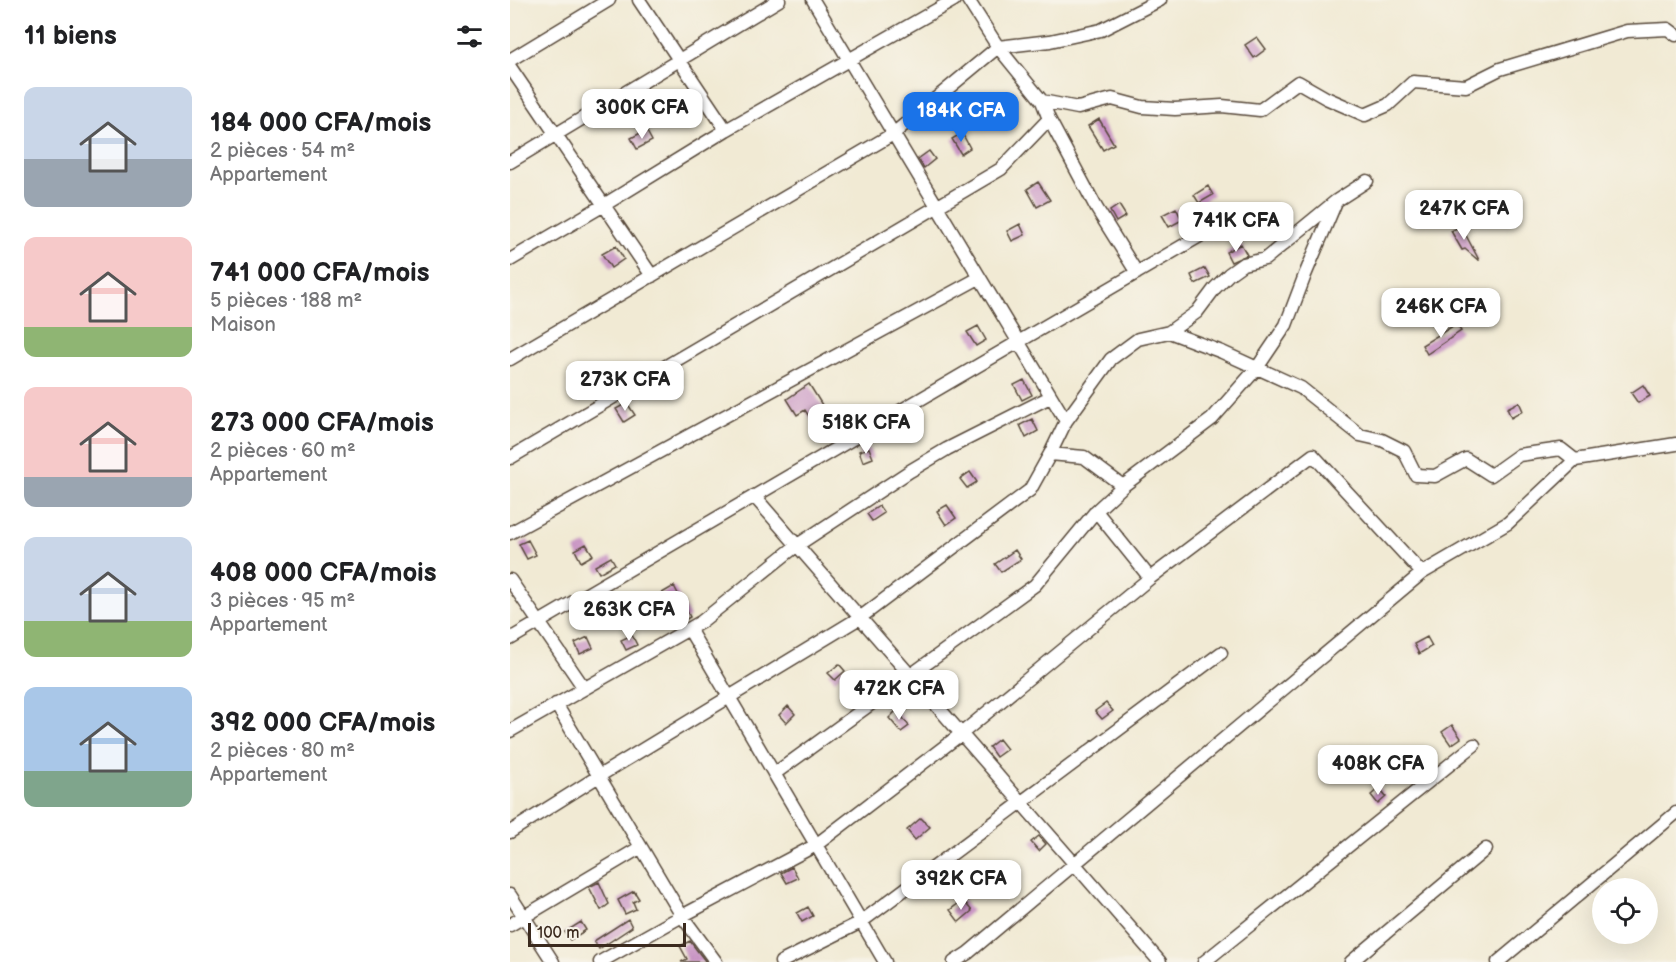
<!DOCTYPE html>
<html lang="fr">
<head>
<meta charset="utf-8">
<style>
  body { margin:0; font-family:"Balsamiq Sans",sans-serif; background:#f2f2f2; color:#202124; height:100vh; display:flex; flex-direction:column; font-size:22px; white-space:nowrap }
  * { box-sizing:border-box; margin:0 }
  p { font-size:20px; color:#757577 }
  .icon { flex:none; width:33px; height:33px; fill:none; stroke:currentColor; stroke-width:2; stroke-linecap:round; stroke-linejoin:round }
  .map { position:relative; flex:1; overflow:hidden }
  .details { display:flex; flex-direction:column; background:#fff; width:510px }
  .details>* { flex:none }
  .controls { position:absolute; left:1082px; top:878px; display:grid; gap:12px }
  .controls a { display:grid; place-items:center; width:66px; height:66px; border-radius:50%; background:#fff; box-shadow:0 6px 24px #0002; font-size:30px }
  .scale { position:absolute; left:18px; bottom:15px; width:158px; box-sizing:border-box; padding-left:6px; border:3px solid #3b2a1e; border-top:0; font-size:16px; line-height:21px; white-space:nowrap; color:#3b2a1e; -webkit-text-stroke:4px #f7f3e8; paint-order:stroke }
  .price { position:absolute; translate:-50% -51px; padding:0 14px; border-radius:12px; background:#fff; color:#222; font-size:20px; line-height:39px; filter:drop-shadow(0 2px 3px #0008) }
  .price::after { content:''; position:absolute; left:50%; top:36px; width:18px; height:14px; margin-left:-9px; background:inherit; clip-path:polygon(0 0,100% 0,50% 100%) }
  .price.selected { background:#1a73e8; color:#fff }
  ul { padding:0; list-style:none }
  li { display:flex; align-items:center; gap:18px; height:150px; padding:0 24px }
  li span { display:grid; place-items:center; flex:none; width:168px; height:120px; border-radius:12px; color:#555 }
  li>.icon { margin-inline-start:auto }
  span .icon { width:72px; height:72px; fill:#fffc; stroke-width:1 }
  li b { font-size:26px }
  h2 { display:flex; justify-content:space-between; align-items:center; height:72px; padding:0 24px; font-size:26px }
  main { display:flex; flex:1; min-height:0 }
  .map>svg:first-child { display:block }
</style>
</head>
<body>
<main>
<section class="details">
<h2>11 biens<svg class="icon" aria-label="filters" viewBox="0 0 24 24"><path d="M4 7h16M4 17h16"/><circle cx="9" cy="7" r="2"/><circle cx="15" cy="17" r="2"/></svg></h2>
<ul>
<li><span style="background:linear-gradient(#c9d6e8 60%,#9aa5b1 0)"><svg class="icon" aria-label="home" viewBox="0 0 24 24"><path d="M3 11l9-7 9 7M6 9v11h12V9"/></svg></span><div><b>184 000 CFA/mois</b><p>2 pièces · 54 m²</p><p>Appartement</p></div></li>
<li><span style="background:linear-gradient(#f6c9c9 75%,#8fb573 0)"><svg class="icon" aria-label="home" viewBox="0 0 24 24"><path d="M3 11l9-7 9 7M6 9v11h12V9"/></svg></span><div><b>741 000 CFA/mois</b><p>5 pièces · 188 m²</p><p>Maison</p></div></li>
<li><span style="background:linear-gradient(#f6c9c9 75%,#9aa5b1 0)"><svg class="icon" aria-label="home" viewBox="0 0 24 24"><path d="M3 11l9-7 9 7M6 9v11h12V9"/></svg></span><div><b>273 000 CFA/mois</b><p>2 pièces · 60 m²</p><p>Appartement</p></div></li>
<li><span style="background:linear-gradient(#c9d6e8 70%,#8fb573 0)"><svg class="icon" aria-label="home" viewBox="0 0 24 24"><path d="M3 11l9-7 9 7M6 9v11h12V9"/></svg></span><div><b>408 000 CFA/mois</b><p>3 pièces · 95 m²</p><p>Appartement</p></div></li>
<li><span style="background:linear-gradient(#a9c7e8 70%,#7fa58c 0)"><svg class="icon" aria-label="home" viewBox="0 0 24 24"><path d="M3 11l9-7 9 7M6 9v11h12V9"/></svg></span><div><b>392 000 CFA/mois</b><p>2 pièces · 80 m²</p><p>Appartement</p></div></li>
</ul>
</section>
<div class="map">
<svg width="1166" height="962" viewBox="0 0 1166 962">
  <rect width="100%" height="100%" fill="#f7f3e8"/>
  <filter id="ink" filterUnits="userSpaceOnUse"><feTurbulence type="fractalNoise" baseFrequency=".0167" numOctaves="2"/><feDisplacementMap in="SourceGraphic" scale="12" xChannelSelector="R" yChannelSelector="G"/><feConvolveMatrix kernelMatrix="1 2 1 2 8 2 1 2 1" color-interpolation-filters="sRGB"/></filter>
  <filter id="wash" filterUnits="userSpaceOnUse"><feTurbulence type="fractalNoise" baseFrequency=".008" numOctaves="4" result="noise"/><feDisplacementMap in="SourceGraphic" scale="24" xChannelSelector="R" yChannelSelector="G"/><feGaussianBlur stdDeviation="1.35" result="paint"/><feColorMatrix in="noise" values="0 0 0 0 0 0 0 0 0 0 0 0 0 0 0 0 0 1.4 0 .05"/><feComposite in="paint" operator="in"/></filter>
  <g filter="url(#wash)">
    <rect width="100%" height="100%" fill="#f1ead4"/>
    <g id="blocks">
      <path fill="#c995c4" d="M747,37L756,49L744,58L735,45Z
        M589,119L604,144L593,150L578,126Z
        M136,130L142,141L127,149L121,138Z
        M452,133L460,148L451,154L442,139Z
        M419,151L425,159L414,168L408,159Z
        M528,182L540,200L527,207L517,189Z
        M698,186L703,195L689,203L684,195Z
        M609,205L616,216L606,222L600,211Z
        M666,208L672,220L659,227L652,215Z
        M510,224L515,235L502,241L497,231Z
        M951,226L969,260H968L955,249L952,250L941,231Z
        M731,244L737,255L721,262L716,252Z
        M106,246L114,259L101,268L92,254Z
        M695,268L700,277L685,284L681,275Z
        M946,324L951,331L917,354L912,345Z
        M468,326L476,340L466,346L457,332Z
        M514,380L522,395L512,400L504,385Z
        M299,384L317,413L302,421L295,410L287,415L277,399Z
        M1133,385L1140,396L1128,403L1121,393Z
        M1009,402L1013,411L1001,418L997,408Z
        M117,403L125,415L114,422L106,409Z
        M522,419L528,431L516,438L510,425Z
        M359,448L363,458L353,462L349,451Z
        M460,472L467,482L457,488L450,479Z
        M437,505L446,518L436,525L427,511Z
        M369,506L374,513L362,521L357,514Z
        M18,540L26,555L17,559L9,544Z
        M76,544L83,555L71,562L65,550Z
        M505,550L511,559L491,572L485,564Z
        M101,557L105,564L89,573L85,566Z
        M164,586L180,617L170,623L152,593Z
        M122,635L127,645L116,650L111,640Z
        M78,637L83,648L70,654L65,643Z
        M917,637L922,646L909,654L904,644Z
        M329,664L335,671L325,680L318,673Z
        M596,703L603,711L592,719L585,711Z
        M278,706L285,714L276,723L269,715Z
        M387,710L399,726L391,732L379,718Z
        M942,725L951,738L941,745L932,732Z
        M489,739L497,749L486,757L479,747Z
        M869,788L876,797L868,804L861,795Z
        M411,818L420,827L405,840L397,830Z
        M529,836L536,844L529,851L521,842Z
        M282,867L288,878L277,883L271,873Z
        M89,882L99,904L91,910L79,887Z
        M124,891L129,899L123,902L126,909L115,914L108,900Z
        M453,900L462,911L449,922L440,910Z
        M298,907L303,916L292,922L287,913Z
        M118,919L122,927L89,949L84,941Z
        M71,922L76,930L60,940L55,932Z
        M180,941L189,953L196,962H171L177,959L170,946Z"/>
    </g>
  </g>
  <g filter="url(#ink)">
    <use href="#blocks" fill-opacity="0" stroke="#564739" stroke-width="1.5"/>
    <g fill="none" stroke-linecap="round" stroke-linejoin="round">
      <g stroke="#564739" stroke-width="15">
        <path id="minor" d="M129,0L216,130
          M303,0L556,421
          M458,0L488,47L532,101L539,119L587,209L627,273
          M0,60L99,0
          M0,67L142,276
          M532,101L568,108L602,99L632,107L665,109L712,106L750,110L788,82L816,98L855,115L878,105L903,82L956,86L990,69L1117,31L1158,29L1166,35
          M0,162L269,0
          M0,260L94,205L216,130L444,0
          M659,332L712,352L791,388L850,435L872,440L894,451L906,475L925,476L956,459L981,475L1009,455L1051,449L1065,460
          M0,359L383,134L488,47L540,41L591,30L650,0
          M0,458L491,169L539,119
          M613,486L702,419L747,368L776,325L795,275L825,204
          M244,496L650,962
          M586,511L640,578
          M0,533L469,278
          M0,580L74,688
          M179,629L375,962
          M0,639L717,220
          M46,704L172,916L206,962
          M0,731L191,622L286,546L400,471L437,449L540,397
          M264,774L525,585L586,511L613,486L574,457L540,454
          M0,832L89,776L351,617L520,490L540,454L556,421L601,359L628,339L659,332L687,312L705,288L719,274L733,264L755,259L826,201L857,181
          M0,895L43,962
          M0,925L131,847
          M90,962L172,916L306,845L451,734L640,578L803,455L912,573
          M271,962L351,922L711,653
          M444,962L458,953L912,573L998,523L1065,460L1166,444
          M694,962L964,745
          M841,962L976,849
          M988,962L1166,813"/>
      </g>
      <use href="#minor" stroke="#fff" stroke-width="12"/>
    </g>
  </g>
</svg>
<div class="controls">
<a><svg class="icon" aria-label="locate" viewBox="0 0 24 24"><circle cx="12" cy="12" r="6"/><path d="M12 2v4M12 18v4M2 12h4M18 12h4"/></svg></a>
</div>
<div class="scale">100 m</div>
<b class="price" style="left:132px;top:140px">300K CFA</b>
<b class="price selected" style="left:451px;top:143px">184K CFA</b>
<b class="price" style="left:954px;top:241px">247K CFA</b>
<b class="price" style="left:726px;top:253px">741K CFA</b>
<b class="price" style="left:931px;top:339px">246K CFA</b>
<b class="price" style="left:115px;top:412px">273K CFA</b>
<b class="price" style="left:356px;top:455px">518K CFA</b>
<b class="price" style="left:119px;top:642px">263K CFA</b>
<b class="price" style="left:389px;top:721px">472K CFA</b>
<b class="price" style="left:868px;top:796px">408K CFA</b>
<b class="price" style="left:451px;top:911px">392K CFA</b>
</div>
</main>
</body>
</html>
